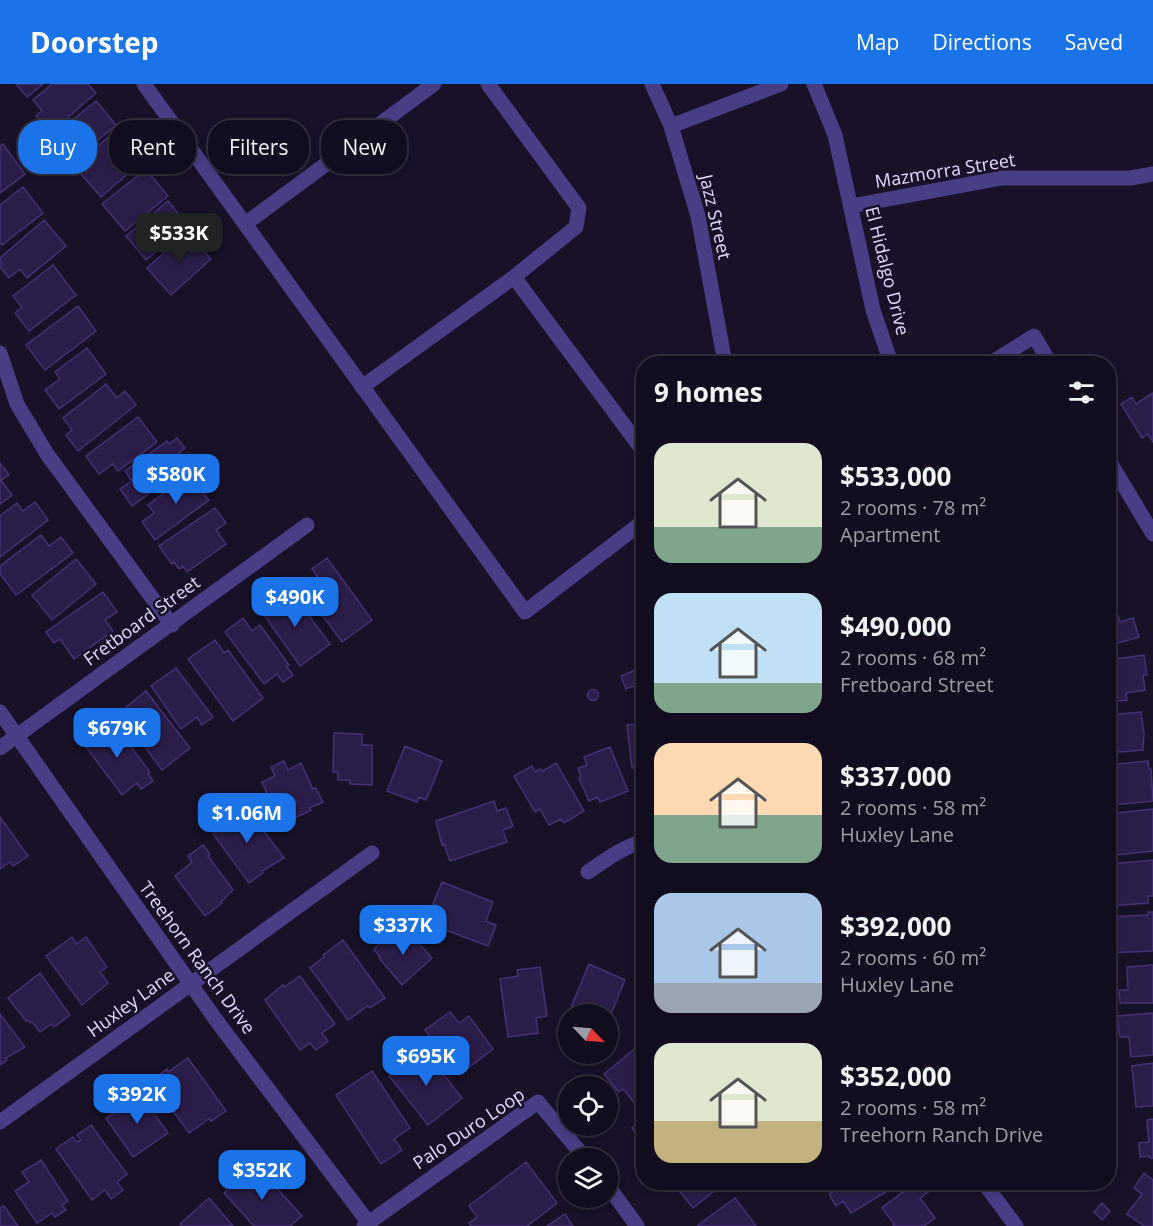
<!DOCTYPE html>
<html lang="en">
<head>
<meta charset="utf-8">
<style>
  body { margin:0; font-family:"Open Sans",sans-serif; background:#1f1b2b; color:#f1f3f6; height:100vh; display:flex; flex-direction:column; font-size:22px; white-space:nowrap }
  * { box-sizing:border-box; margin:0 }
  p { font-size:20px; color:#9c9ca4 }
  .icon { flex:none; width:33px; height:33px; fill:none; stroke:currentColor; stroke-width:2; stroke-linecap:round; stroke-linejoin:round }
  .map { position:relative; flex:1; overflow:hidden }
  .panel { position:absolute; left:636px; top:272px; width:480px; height:834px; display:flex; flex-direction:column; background:#120d1e; border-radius:24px; box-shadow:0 3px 9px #0003,0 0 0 2px #312d3c }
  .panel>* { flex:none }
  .top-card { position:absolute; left:18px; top:36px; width:528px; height:54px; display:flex; gap:12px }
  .needle { width:39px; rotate:115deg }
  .fabs { position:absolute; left:558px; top:920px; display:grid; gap:12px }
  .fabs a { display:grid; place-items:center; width:60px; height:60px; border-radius:50%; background:#120d1e; box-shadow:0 3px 9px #0003,0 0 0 2px #312d3c; font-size:30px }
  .price { position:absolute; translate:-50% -51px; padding:0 14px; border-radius:12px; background:#1a73e8; color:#fff; font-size:20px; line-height:39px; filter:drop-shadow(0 2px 3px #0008) }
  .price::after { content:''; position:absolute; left:50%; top:36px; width:18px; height:14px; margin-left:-9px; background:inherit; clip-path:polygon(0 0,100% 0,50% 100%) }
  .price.current { background:#222; color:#fff }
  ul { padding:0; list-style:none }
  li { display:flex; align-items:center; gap:18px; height:150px; padding:0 18px }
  li span { display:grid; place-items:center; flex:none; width:168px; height:120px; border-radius:18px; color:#555 }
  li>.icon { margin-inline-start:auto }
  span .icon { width:72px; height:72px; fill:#fffc; stroke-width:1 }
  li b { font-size:26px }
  h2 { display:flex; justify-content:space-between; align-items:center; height:72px; padding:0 18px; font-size:26px }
  .pill { padding:0 21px; border-radius:24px; background:#120d1e; box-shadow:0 3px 9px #0003,0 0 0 2px #312d3c; font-size:21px; line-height:54px }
  .pill.current { background:#1a73e8; color:#fff }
  header { display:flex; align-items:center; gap:36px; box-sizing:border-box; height:84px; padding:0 30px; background:#1a73e8; color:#fff }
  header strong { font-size:28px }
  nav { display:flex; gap:33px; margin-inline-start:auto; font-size:21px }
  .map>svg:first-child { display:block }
</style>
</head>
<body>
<header>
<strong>Doorstep</strong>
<nav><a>Map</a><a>Directions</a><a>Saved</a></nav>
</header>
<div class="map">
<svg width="1153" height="1142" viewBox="0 0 1153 1142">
  <rect width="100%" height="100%" fill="#181128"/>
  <path fill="#2b1d49" stroke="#463074" stroke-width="1.5" d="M16,0H43L27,13Z
    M52,0H88L96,9L50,49L36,32L42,27L33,16Z
    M96,17L116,41L74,76L54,51Z
    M119,44L145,75L101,113L74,82Z
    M3,60L25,90L0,109V62Z
    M146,85L168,112L125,147L102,120Z
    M23,103L43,129L2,161L0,158V121Z
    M168,117L188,141L146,176L126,152Z
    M44,136L66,162L27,194L20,185L9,194L0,183V174Z
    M187,148L211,175L171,211L147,184Z
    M53,181L76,211L29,247L15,229L22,223L13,212Z
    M78,222L96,247L45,286L26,261Z
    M87,264L106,290L59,325L45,306L60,295L55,288Z
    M106,300L117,314L125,307L136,321L78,367L66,351L72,346L63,334Z
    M1153,309V358L1148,350L1142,354L1121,320L1132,313L1136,320Z
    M138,333L157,358L118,387L113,380L99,390L86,372Z
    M177,354L185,364L177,371L186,382L132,422L120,405L132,397L125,387L167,357L169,360Z
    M0,379L9,391L1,396L12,411L0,420Z
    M199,386L207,398L199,403L209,416L155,456L142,438L154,429L148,421L189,390L191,392Z
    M35,418L48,436L0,473V432L17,419L23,427Z
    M215,424L226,439L216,446L226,460L187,488L183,482L179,485L174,478L172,480L159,462Z
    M41,451L49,462L61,453L73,469L16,511L0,490V482Z
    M327,474L372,536L342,558L304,506L319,495L312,485Z
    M76,475L96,500L52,536L32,511Z
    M103,508L117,528L105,536L113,547L74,575L60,555L54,559L46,548Z
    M286,509L290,514L294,511L330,560L300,582L259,524L276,512L278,515Z
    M1108,527L1111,534L1118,532L1120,538L1133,534L1139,553L1108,562Z
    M243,534L252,547L260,541L289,581L287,583L293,591L283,598L277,590L264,600L225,548Z
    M215,556L224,569L228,566L263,614L233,637L188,575Z
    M1144,571L1147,591H1143L1145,606L1126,609L1127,616L1108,618V576Z
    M176,584L213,633L202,641L197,633L181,645L151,602Z
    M635,586L641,599L626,605L621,592Z
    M587.5 611a5.5 5.5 0 1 1 11 0a5.5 5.5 0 1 1-11 0Z
    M146,607L190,664L162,686L119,629Z
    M1141,628L1144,649L1143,666L1108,669V631Z
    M102,638L112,651L118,646L150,688L148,690L153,697L141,705L137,699L122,711L80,655Z
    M644,640V701H639L637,684H632L627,641Z
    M334,649L362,650V661H372V701L350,700V696H338V688H333Z
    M405,662L442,677L426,716L419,713L417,718L387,707Z
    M610,663L628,707L600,718L598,713L589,717L579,694L581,693L578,684L587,681L584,673Z
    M284,677L288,686L301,679L313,705L316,704L323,718L309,724L311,726L285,739L281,730L278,731L262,698L275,692L271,683Z
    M1148,677L1149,685H1151L1153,717L1113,721L1111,709H1108V681Z
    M556,679L584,727L564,739L561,735L549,741L540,725L535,728L514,692L532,682L535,688L540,685L543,687Z
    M494,717L497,727L506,724L513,742L503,746L507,758L450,777L444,760L442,761L436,737Z
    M247,724L284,774L262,787L263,789L249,799L213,750L223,743L217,735L229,726L234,733Z
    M1153,725V767L1108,772V730Z
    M0,733L28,772L13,782L10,778L0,785Z
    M203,761L210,770L208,772L233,806L221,818L222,819L205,832L175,792L192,778L188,772Z
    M1153,776V812H1148V819L1108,822V803H1113L1111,780Z
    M442,798L493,818L486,837L496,841L488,862L435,842L441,823L433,820Z
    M1148,828H1153V867L1108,869V833L1148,831Z
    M408,847L432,874L402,901L379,874L380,873L374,865L390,850L396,857Z
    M72,853L76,860L86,853L107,883L100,888L108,899L82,921L46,872Z
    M343,856L385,914L370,924L368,922L348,936L310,884L324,873L323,871Z
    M589,880L625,896L608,937V930H568V948L562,945Z
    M1153,881V919H1120L1119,906H1128L1127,883Z
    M540,883L547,932L536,934L538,949L508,953L500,895L518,892L517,886Z
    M40,889L70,931L54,943L51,940L40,948L32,938L30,939L28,936L26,937L8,914Z
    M300,892L335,940L322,949L328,957L316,966L310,959L300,966L265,916L283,901L284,903Z
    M450,928L459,939L469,932L493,965L459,991L425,946Z
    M1153,929V971L1131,973L1129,953H1120L1117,932Z
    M0,930L25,963L6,974L7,976L0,981Z
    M644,957V1014L636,1021L623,1005L619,1008L604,990Z
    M424,965L462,1014L428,1041L389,992Z
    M188,974L226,1027L211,1037L209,1035L189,1049L151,997L167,985L168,988Z
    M1153,979V1022L1136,1023L1132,982Z
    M372,987L410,1044L394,1055L402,1066L381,1080L336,1011Z
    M139,1008L168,1049L133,1073L106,1034L118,1027L116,1024Z
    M644,1035V1060L632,1044Z
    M1153,1035V1074H1150L1149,1072L1140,1073L1139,1059L1149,1058L1147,1036Z
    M91,1041L127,1090L117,1098L123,1106L111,1115L105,1106L92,1116L56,1065L73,1053L77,1058L81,1056L77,1051Z
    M41,1076L68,1117L62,1121L66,1126L55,1133L52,1129L37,1139L15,1107L29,1098L22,1088Z
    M526,1078L557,1119L527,1142H471L469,1139L477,1133L469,1122Z
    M255,1080L302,1132L290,1142H254L224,1109Z
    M1144,1089L1153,1096V1142H1144L1127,1130L1142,1110L1134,1104Z
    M672,1098H725L693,1124Z
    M832,1098H884L889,1106L851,1129L843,1117L836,1122L829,1110L837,1105Z
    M916,1098H920L928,1108L920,1114L935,1134L924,1142H893L894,1140L882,1124Z
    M209,1114L233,1142H182L180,1140Z
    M735,1114L756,1142H699L698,1141Z
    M1102,1119L1110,1127L1102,1136L1094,1128Z
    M4,1122L18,1142H0V1124Z
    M565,1130L573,1142H547Z"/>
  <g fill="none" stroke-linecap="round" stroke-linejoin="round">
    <path stroke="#493d86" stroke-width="15" d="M144,0L525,528L644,437
      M488,0L579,124L576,143L514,193L644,368
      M652,0L671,42L698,132L725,279
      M814,0L835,51L873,226L891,279
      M671,42L781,0
      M851,122L1002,94H1131L1153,90
      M245,140L434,0
      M0,269L17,320L47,370L172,541
      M991,279L1034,252L1050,279
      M362,303L514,193
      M1108,375L1153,450
      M0,628L216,936L368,1138
      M0,664L307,441
      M588,788C605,776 623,763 644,757
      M0,1038L372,769
      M983,1098L1016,1142
      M608,1102L637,1142
      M364,1142L538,1018L585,1074"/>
  </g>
  <g text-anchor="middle" stroke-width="5" stroke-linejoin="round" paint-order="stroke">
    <g font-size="18" fill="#e2d9fe" stroke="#181128">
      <text transform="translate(945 87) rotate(-9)" y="6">Mazmorra Street</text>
      <text transform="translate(715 133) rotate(77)" y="6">Jazz Street</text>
      <text transform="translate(887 187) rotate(76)" y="6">El Hidalgo Drive</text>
      <text transform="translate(142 537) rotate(-36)" y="6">Fretboard Street</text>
      <text transform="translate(197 874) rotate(54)" y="6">Treehorn Ranch Drive</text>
      <text transform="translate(131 919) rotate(-36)" y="6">Huxley Lane</text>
      <text transform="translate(469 1045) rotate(-34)" y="6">Palo Duro Loop</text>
    </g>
  </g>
</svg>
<div class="fabs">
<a><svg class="needle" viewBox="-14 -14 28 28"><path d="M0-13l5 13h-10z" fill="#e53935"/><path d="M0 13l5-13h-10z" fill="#9c9ca4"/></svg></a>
<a><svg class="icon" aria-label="locate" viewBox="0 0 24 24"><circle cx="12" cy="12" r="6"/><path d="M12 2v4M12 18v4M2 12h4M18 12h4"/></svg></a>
<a><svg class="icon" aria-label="layers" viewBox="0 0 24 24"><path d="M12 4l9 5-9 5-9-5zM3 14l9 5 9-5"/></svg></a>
</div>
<b class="price current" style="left:179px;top:180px">$533K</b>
<b class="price" style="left:176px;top:421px">$580K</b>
<b class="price" style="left:295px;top:544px">$490K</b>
<b class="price" style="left:117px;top:675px">$679K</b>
<b class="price" style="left:247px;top:760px">$1.06M</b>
<b class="price" style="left:403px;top:872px">$337K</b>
<b class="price" style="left:426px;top:1003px">$695K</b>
<b class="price" style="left:137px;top:1041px">$392K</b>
<b class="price" style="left:262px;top:1117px">$352K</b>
<div class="top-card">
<a class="pill current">Buy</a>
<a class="pill">Rent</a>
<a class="pill">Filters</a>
<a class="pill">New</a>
</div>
<section class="panel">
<h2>9 homes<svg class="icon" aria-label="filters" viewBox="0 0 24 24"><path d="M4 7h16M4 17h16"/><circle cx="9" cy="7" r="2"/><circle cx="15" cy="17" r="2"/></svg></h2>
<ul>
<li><span style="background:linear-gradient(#dfe7d0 70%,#7fa58c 0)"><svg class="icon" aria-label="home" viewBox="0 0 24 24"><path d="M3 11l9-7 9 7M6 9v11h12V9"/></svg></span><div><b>$533,000</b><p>2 rooms · 78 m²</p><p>Apartment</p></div></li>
<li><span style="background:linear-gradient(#bfe0f5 75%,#7fa58c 0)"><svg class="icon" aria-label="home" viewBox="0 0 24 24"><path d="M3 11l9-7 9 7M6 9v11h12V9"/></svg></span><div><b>$490,000</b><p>2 rooms · 68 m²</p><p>Fretboard Street</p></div></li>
<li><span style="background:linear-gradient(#ffd9b3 60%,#7fa58c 0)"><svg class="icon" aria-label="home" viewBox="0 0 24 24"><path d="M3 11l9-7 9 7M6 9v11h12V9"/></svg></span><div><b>$337,000</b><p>2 rooms · 58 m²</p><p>Huxley Lane</p></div></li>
<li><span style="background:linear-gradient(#a9c7e8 75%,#9aa5b1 0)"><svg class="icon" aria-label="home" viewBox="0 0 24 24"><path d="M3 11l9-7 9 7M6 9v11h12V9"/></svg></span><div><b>$392,000</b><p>2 rooms · 60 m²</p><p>Huxley Lane</p></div></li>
<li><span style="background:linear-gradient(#dfe7d0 65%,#c2b280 0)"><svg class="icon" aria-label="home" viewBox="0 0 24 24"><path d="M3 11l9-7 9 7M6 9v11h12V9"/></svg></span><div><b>$352,000</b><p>2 rooms · 58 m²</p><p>Treehorn Ranch Drive</p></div></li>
</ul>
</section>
</div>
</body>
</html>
